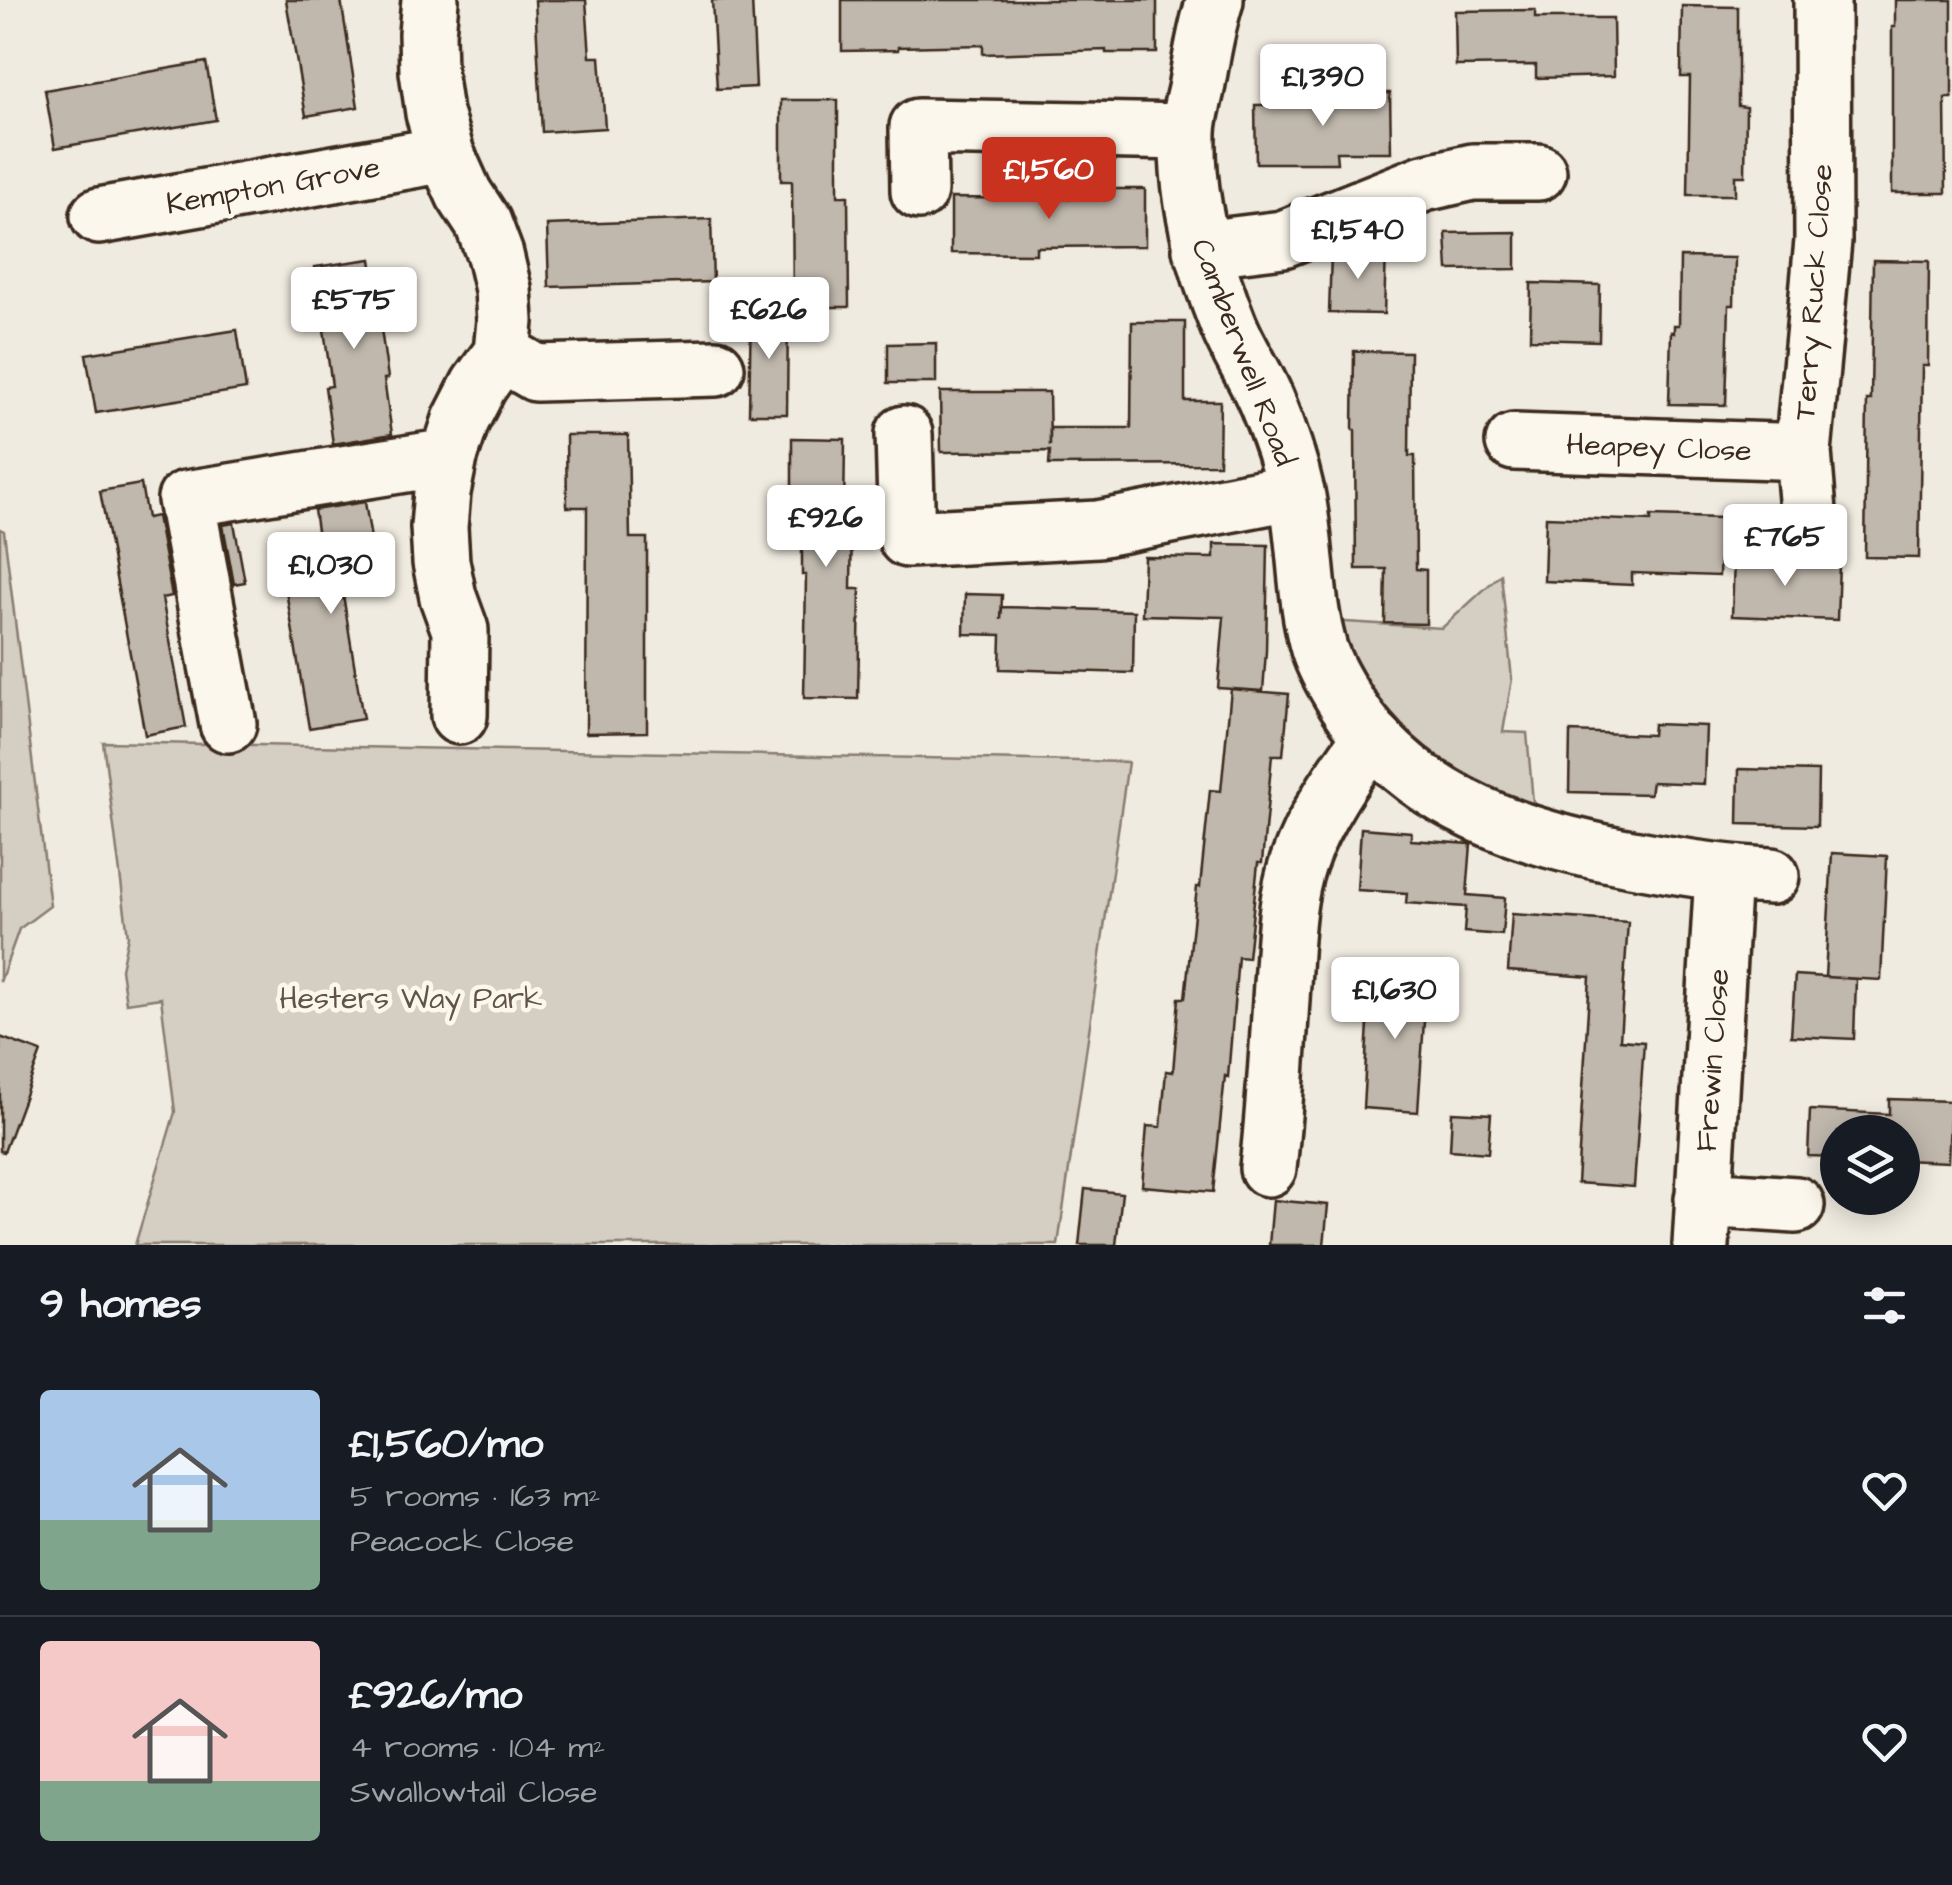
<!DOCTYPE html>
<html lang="en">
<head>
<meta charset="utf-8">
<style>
  body { margin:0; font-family:"Architects Daughter",sans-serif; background:#20242c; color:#f1f3f6; height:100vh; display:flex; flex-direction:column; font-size:38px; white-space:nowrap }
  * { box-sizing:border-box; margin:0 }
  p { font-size:32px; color:#9ea1a6 }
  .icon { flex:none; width:55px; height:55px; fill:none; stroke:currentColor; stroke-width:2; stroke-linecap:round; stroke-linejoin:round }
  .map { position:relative; height:1245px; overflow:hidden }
  .side { display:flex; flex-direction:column; background:#171b24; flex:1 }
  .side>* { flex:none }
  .buttons { position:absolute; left:1820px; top:1115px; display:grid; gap:20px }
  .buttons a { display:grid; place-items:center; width:100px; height:100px; border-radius:50%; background:#171b24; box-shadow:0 5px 25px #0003; font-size:50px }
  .price { position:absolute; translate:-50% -85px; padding:0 22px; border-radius:10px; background:#fff; color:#222; font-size:32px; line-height:65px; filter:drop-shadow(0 2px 5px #0008) }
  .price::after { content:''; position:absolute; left:50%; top:60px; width:30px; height:22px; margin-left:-15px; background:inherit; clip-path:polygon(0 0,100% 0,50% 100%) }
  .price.on { background:#c8321e; color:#fff }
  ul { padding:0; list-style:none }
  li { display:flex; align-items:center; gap:30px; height:250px; padding:0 40px }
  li+li { border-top:2px solid #363941 }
  li span { display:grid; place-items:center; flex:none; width:280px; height:200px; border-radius:10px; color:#555 }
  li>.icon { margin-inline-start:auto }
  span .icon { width:120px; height:120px; fill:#fffc; stroke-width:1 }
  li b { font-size:42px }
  h2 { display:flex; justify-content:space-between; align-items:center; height:120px; padding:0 40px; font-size:42px }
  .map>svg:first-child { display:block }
</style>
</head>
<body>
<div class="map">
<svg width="1952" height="1245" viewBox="0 0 1952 1245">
  <rect width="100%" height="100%" fill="#f0ebe0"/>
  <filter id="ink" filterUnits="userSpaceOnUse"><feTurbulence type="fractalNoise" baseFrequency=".01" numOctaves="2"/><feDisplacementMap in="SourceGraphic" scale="20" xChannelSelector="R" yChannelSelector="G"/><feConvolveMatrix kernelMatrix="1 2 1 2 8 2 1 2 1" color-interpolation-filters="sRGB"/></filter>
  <g filter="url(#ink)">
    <path fill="#d5cec3" stroke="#887c70" stroke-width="2.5" d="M0,529L4,531L50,906L19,929L0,982Z
      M1501,574L1512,679L1503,732L1527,733L1536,837L1445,798L1313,620L1442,628Z
      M103,742L1128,762L1058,1245H135L175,1112L161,998L126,1003L121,969L128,936Z"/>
    <path fill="#c0b8ad" stroke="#3b2a1e" stroke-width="2.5" d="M286,0H341L358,107L306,116Z
      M535,0H586L590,57H600L605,128L542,132Z
      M712,0H752L756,87L717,89Z
      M842,0H1157V53H1106V50L983,54V45L898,47V50L842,51Z
      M1895,0H1952V98H1945L1946,193H1892V27H1895Z
      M1682,6L1738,7V106L1746,107L1745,176H1735V195H1688L1690,77H1681Z
      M1535,10V18H1613L1614,76L1536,78V65L1456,66L1455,11Z
      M206,62L216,120L55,148L45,90Z
      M1336,93H1390L1391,152H1336L1337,163H1256L1255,105L1336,104Z
      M781,100H838V196H848L849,307H793L792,181H781Z
      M1111,189H1145V246L1036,247V254L951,253V198L1074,199V190Z
      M711,219L713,282L549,287L547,225Z
      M1516,232V269L1448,270L1446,233Z
      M1343,249L1386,250L1384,314L1329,313L1331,254Z
      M1680,257L1735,258L1734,305H1729L1726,405L1669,404L1671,332L1674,333V325H1679Z
      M371,259L388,378L384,379L392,434L333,444L325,387L332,386L315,267Z
      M1873,260L1929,261L1928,366H1922L1919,558L1865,557L1867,400H1871Z
      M1531,283L1600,285L1599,341L1530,339Z
      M751,310L788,311L787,414H749Z
      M1132,322H1185V401H1220L1219,464L1049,465L1050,451L941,452L940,392H1049L1050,446V428H1131Z
      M237,330L246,389L96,413L86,354Z
      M936,343V383H888V344Z
      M1354,351L1410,352L1409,456H1415L1416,569L1426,570V624L1385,623L1386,569H1356L1355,430H1353Z
      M566,435H628L630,538H647V732L586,733L587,507H567Z
      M792,438L845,439L844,519H852L851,589H860L858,699L804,698L806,575H802V519H792Z
      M141,484L147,518L157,516L172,596L162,598L186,727L145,735L100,491Z
      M365,502L376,570L340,576L363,719L309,728L285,585L324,578L314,510Z
      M1651,516L1721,518L1719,576L1632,573V585L1544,581L1546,517L1651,521Z
      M234,523L245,582L234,584L223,525Z
      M1214,544L1268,545L1266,651L1263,691L1218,688L1224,617L1142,615L1144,557L1214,558Z
      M1734,558L1839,563L1837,620L1732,616Z
      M965,594L1002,595L1001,620L1002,607L1134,611L1133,673L1000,669L1001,635L964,634Z
      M1231,689L1289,694L1283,755H1272L1262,863H1258L1248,958L1238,957L1228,1077L1225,1076L1213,1192L1142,1186L1147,1126L1161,1127L1166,1071L1173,1072L1179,998H1185L1197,887H1200L1210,790L1221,791Z
      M1653,724L1706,726L1704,784L1652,782L1650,794L1569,792L1570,732L1652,735Z
      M1739,769L1818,771L1817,826L1738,824Z
      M1361,828L1411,832V840L1471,844L1467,895L1505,898L1502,935L1464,932L1466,907L1406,903L1407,893L1357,890Z
      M1832,853L1887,856L1881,980L1825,977Z
      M1512,914L1628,922L1620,1040L1644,1042L1634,1187L1577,1183L1590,977L1508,971Z
      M1371,972L1427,975L1418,1112L1363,1108Z
      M1795,975L1856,979L1854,1039L1791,1036Z
      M0,1037L41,1052L4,1152L0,1151Z
      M1889,1099L1951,1101L1948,1162L1902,1160V1132H1838V1157L1808,1156L1810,1110L1889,1114Z
      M1452,1112L1491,1114L1488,1153L1450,1150Z
      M1085,1189L1122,1193L1116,1245H1079Z
      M1273,1200L1328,1205L1324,1245H1269Z"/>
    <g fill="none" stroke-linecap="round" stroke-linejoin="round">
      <g stroke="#3b2a1e" stroke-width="62">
        <path id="minor" d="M430,0L427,34L428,71L434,113L446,154L464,194L483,223L495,255L503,289L505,321L502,353L479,385L461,420L449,457L442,492L439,527L441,562L448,597L460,630L459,716
          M1215,0C1206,29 1201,59 1196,89C1193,103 1188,119 1188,133C1186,199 1204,264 1228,324C1239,352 1257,377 1268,405C1279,431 1290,465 1296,492C1307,543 1304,598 1319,649C1325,668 1336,686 1346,702C1412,806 1529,841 1643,860C1686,868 1727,874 1771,876
          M919,191L918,127L1188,132
          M99,216L446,154
          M1201,249L1283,239L1424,183L1473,172H1538
          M502,353L536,373L716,368
          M904,434L907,539L1098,529L1296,491
          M1514,442L1803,452
          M1809,523L1803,452L1823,241L1822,0
          M228,724L186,499L449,457
          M1268,1168C1275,1107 1278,1045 1282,984C1285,944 1285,902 1298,863C1314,817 1343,776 1371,737
          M1703,1199L1796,1205
          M1701,1245L1723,874"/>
      </g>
      <use href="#minor" stroke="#fbf7ec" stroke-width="55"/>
    </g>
  </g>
  <g text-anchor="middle" stroke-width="9" stroke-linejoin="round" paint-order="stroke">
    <g font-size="30" fill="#3b2a1e" stroke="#fbf7ec">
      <text transform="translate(273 185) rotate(-10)" y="10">Kempton Grove</text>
      <text transform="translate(1813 292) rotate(-86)" y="10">Terry Ruck Close</text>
      <text transform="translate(1244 352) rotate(69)" y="10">Camberwell Road</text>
      <text transform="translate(1659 447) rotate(2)" y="10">Heapey Close</text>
      <text transform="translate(1712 1060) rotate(-86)" y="10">Frewin Close</text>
    </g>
    <g font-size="30" fill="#625347" stroke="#fbf7ec">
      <text x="411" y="1008">Hesters Way Park</text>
    </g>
  </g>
</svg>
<div class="buttons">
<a><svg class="icon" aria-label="layers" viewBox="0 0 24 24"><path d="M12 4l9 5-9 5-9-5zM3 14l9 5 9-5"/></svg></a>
</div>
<b class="price" style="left:1323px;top:129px">£1,390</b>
<b class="price on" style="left:1049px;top:222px">£1,560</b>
<b class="price" style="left:1358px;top:282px">£1,540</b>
<b class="price" style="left:354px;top:352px">£575</b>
<b class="price" style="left:769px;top:362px">£626</b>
<b class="price" style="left:826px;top:570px">£926</b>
<b class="price" style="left:1785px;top:589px">£765</b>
<b class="price" style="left:331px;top:617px">£1,030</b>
<b class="price" style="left:1395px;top:1042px">£1,630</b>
</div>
<section class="side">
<h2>9 homes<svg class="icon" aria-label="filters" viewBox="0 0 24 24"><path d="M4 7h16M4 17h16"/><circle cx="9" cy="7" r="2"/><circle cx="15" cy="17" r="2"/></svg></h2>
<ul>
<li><span style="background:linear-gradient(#a9c7e8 65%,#7fa58c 0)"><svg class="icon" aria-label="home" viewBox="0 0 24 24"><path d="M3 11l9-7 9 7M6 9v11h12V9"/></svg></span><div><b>£1,560/mo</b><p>5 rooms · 163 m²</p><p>Peacock Close</p></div><svg class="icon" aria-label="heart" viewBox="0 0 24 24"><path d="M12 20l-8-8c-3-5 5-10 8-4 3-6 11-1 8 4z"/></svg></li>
<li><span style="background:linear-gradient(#f6c9c9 70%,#7fa58c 0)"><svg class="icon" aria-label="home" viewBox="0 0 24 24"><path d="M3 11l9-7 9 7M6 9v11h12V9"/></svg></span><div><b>£926/mo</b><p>4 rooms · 104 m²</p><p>Swallowtail Close</p></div><svg class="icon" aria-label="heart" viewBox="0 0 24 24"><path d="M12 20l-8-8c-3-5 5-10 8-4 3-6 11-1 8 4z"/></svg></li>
</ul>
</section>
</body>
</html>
